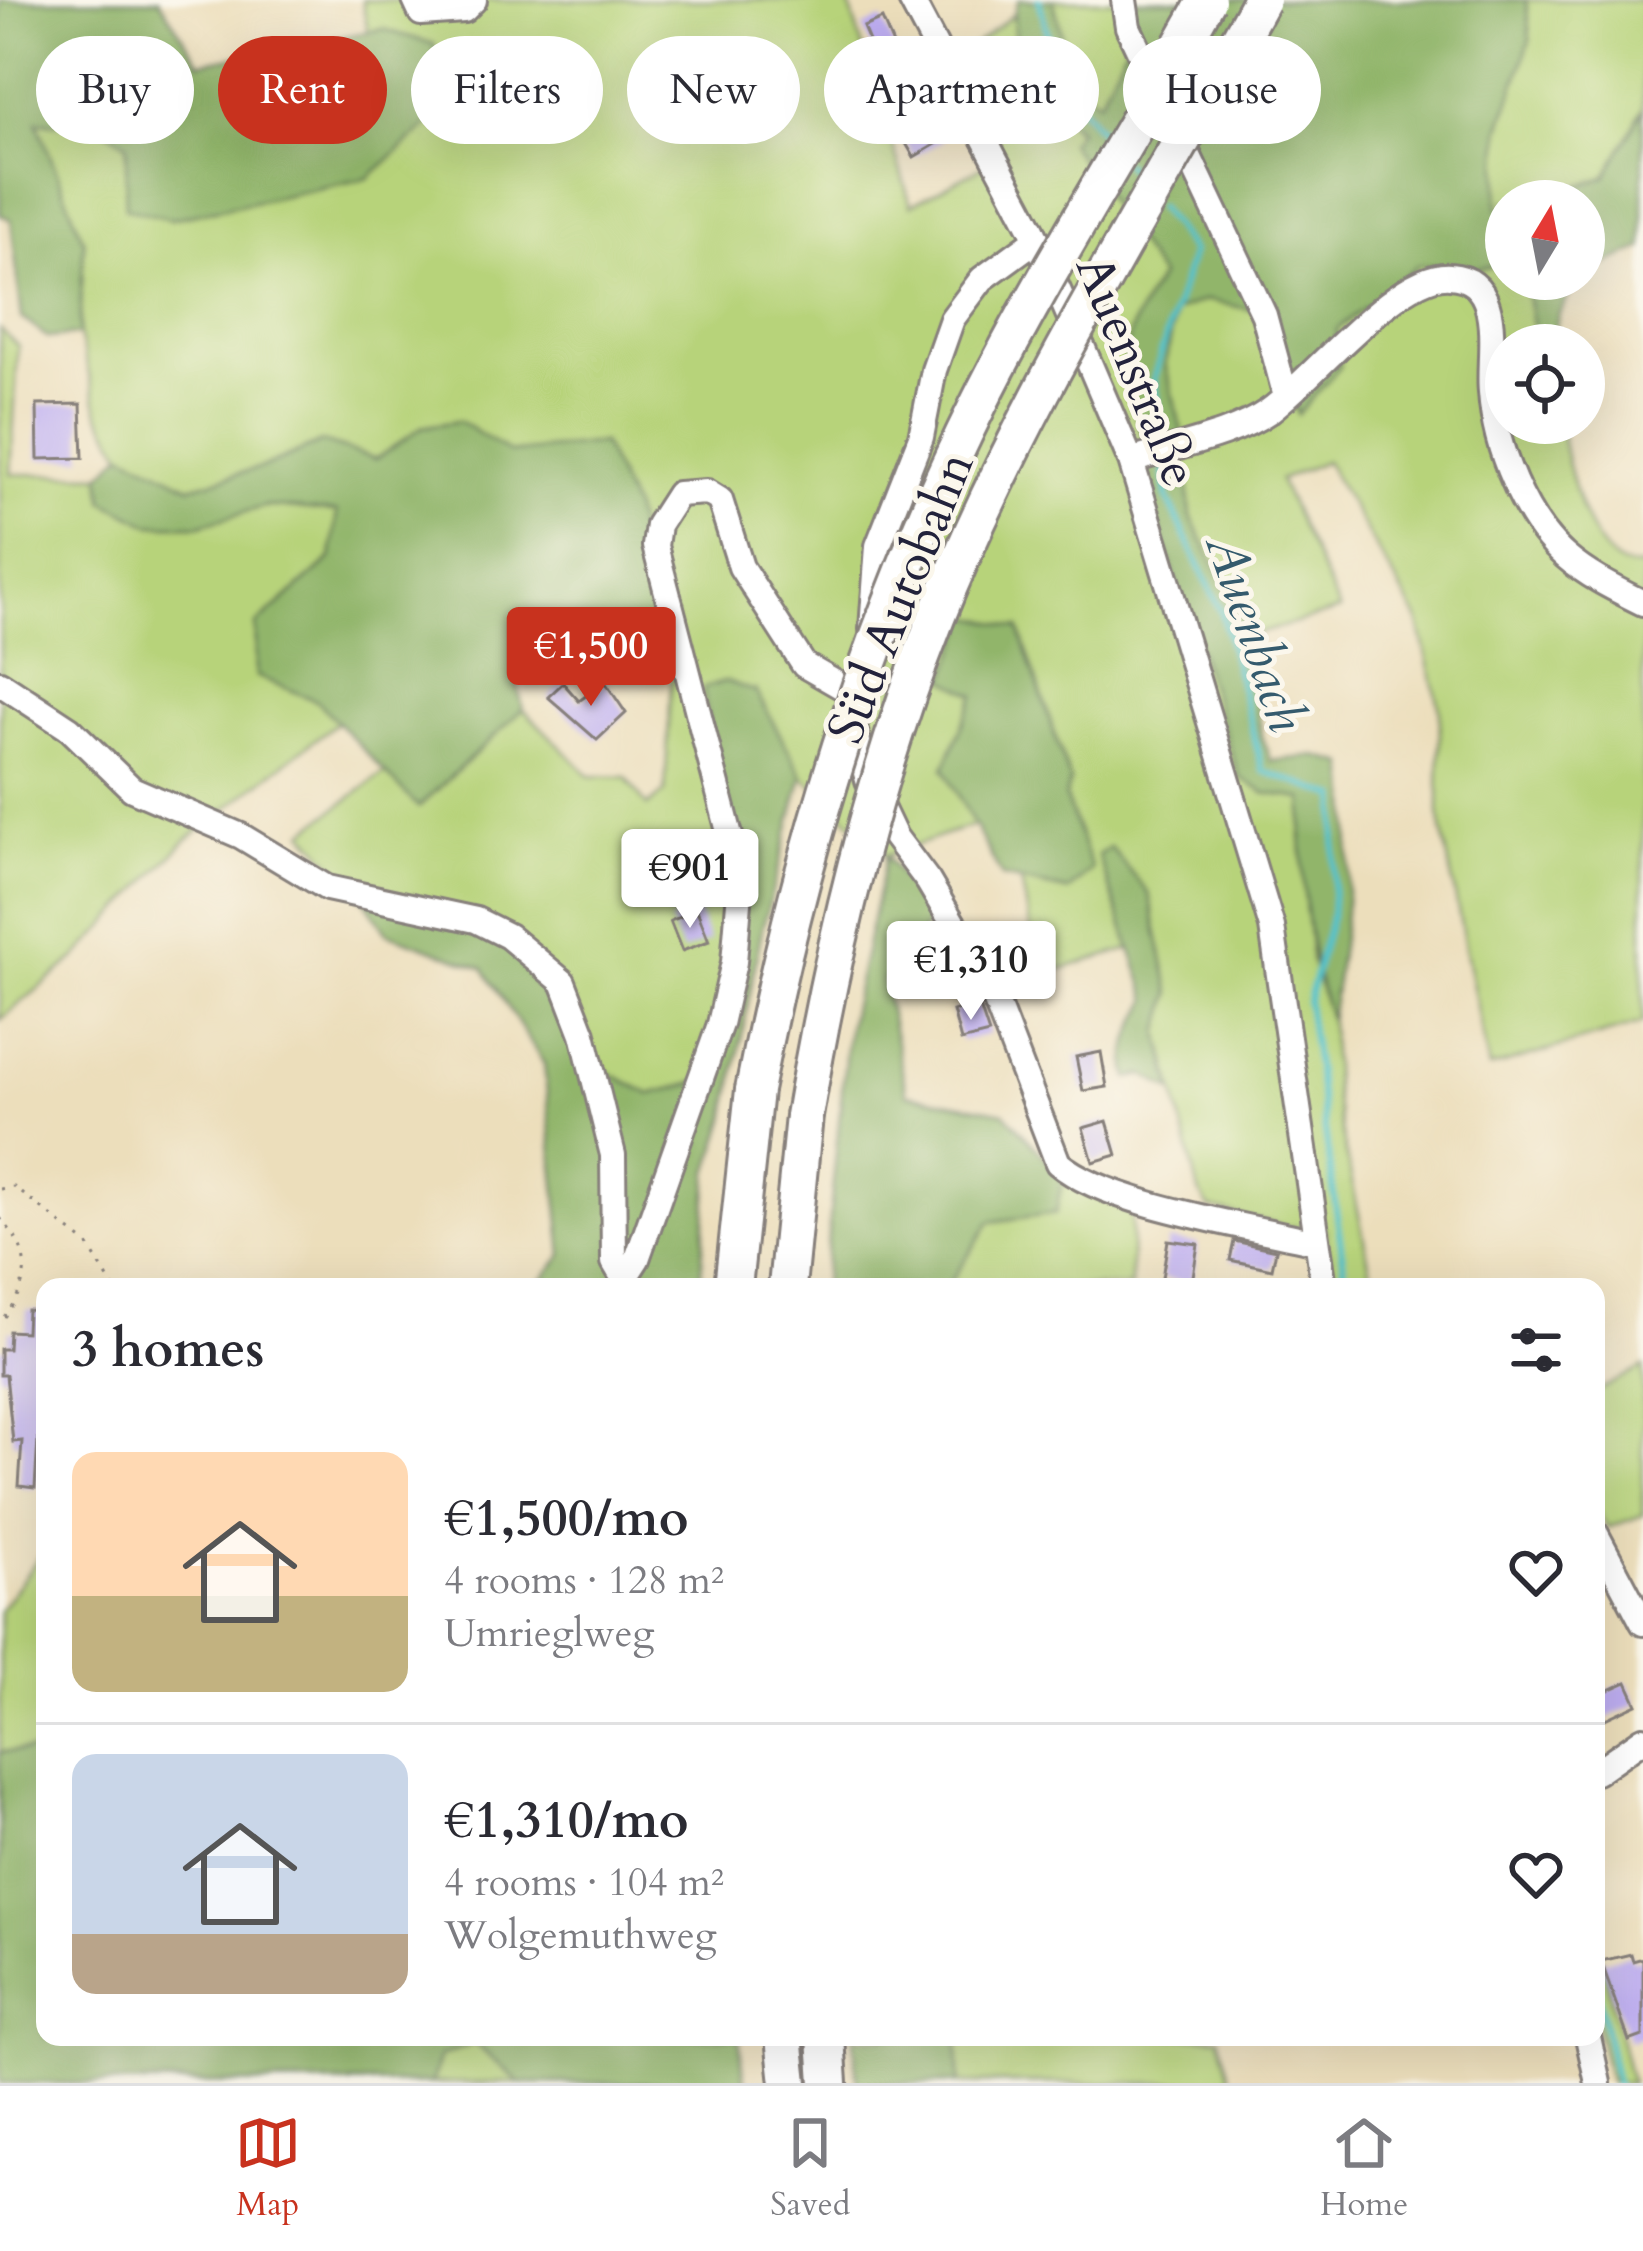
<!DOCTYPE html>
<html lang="en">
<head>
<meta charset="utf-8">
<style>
  body { margin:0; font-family:Cardo,serif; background:#f7f7f7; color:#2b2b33; height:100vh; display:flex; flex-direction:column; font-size:45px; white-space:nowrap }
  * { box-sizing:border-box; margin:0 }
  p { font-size:39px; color:#7c7c81 }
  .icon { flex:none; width:66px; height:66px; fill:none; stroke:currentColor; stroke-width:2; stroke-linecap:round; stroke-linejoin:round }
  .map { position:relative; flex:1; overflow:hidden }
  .details { position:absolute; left:36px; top:1278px; width:1569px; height:768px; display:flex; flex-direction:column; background:#fff; border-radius:24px; box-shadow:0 12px 48px #0002 }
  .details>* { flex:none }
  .banner { position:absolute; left:36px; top:36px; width:1572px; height:108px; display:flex; gap:24px }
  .needle { width:78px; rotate:10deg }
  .fabs { position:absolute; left:1485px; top:180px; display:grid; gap:24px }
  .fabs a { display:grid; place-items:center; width:120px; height:120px; border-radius:50%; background:#fff; box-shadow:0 12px 48px #0002; font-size:60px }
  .price { position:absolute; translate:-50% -102px; padding:0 27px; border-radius:12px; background:#fff; color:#222; font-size:39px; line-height:78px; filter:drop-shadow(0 3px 6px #0008) }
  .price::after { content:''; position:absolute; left:50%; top:72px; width:36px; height:27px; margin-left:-18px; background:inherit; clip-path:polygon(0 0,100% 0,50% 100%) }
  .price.selected { background:#c8321e; color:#fff }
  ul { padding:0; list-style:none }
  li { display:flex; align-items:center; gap:36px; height:300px; padding:0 36px }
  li+li { border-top:3px solid #e1e1e2 }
  li span { display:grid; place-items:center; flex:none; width:336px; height:240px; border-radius:24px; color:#555 }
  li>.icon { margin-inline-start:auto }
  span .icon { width:144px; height:144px; fill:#fffc; stroke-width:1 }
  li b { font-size:51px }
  h2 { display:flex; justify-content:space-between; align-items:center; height:144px; padding:0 36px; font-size:51px }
  .pill { padding:0 42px; border-radius:54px; background:#fff; box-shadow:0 12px 48px #0002; font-size:42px; line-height:108px }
  .pill.selected { background:#c8321e; color:#fff }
  .dock { display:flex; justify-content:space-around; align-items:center; height:168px; border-top:3px solid #e1e1e2; background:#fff; font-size:33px; color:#7c7c81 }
  .dock a { display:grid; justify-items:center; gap:6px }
  .dock .selected { color:#c8321e }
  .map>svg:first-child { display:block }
</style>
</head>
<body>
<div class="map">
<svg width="1643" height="2083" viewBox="0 0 1643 2083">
  <rect width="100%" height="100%" fill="#fbf7ec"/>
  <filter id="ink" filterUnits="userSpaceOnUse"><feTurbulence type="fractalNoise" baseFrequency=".00833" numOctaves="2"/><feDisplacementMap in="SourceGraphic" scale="24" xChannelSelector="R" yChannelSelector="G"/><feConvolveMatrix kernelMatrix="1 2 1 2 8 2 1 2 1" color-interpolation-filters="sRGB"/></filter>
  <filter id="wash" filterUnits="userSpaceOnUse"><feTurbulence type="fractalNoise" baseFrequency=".004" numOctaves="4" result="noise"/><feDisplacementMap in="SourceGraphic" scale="48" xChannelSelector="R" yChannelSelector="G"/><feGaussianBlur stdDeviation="2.7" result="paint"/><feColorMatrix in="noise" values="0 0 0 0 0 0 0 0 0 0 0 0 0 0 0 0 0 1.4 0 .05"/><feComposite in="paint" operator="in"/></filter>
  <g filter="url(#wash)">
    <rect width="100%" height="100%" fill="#ecdebb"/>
    <path fill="#b7d37a" stroke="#6c7a5a" stroke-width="3" d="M362,0H848L911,205L1002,156L955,61L1014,14C1019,72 1039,90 1078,131L1070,143L1160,277C1141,306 1117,348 1125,384C1135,429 1148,423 1143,477L1265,793L1304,798L1301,837L1311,960L1330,1021L1335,1100L1374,1287H1334L1325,1228L1286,1227L1209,1208L1199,1192L1160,1033L1171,994L1118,907L1130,949L1040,975L1021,881L1067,891L1092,869L1065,796L1070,780L1019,627L946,679L976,694L944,768L974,825L886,856L803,776L756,692L745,880L707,1080L650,1094L602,1069L501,939L364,899L304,832L385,772L419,807L523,709L590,776L626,777L647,806L665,792L672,665L601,443L510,453L459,421L422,427L376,459L322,442L266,466L191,487L123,453L99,414L79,335L84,242L37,122L100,126L128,144L126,208L383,29L368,32Z
      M1053,0H1118L1136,29L1100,101C1067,83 1063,34 1053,0Z
      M1526,0H1643V108L1607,177L1529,201H1506V208L1498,210L1500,130L1530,40Z
      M1419,265L1473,269L1506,265V279H1524L1536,342L1543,345H1506V423H1560C1565,463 1590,578 1643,566V1023L1489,1068L1439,813L1440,710L1418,619L1325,461L1279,480L1340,610L1251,636L1191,517L1182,432L1165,364L1176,311L1206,300L1254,310L1299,413L1337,329Z
      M0,329L18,346L11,474L101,475L104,501L200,525L266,506L338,512L331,559L256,625V675L317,701L339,721L188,838L75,959L0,1020Z
      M1063,1177L1132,1192L1131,1287H947L990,1222Z
      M1643,1367V1515L1607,1528L1596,1507V1392Z
      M45,1549V1750L0,1752V1610Z
      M1596,1938L1631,2083H1610L1596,2023Z
      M958,2037H1219L1232,2083H959Z
      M474,2043L521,2083H432L439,2057Z"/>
    <path fill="#91b56a" stroke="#5a6c52" stroke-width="3" d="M0,0H159L200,63L383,29L434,44L446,109L368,178L171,219L125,208L127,144L100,126L37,122L84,242L79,335L48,338L22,318L11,220L0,214Z
      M1018,0H1053C1063,33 1067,83 1099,101L1135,29L1118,0H1526L1530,40L1500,130L1498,209L1506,208V265L1473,269L1419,265L1337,329L1340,367L1298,414L1253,310L1206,300L1176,311L1165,364L1182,432L1191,517L1251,636L1261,736L1271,761L1316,756L1346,764C1357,847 1343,938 1330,1021C1307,949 1298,874 1304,799L1265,793L1239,777L1143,477C1148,423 1134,429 1125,384C1117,348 1141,306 1160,277L1069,143L1078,130C1043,94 1000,55 1018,0Z
      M1643,108V248L1584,274V201H1529L1606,177Z
      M1524,279H1579L1559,313L1551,345L1536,343Z
      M459,421L510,453L602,443L633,509L672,665L640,666L557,631L516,677L523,709L418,807L317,701L256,676V625L331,559L337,512L266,506L200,525H150L104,501L101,475L123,453L191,487L266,466L322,442L376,459L422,427Z
      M969,616L1019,628L1070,781L1065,797L1092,869L1068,891L1002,877L944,768L975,695L945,679Z
      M726,681L756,692L803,776L762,929L726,1120L709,1172L700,1287H536L563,1255L544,1064L483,968L387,933L364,899L501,939L602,1069L650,1094L707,1081L739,947L703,688Z
      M1110,847L1149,894L1171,994L1160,1033L1173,1091L1145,1075L1129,1078C1120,1050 1137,1024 1149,1000L1098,855Z
      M886,856L932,919L883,981L907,1094L1004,1112L1063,1177L1056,1213L990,1222L947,1287H823L848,1028Z
      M45,1750V2037H739L745,2083H521L474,2043L439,2057L432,2083H0V1752Z
      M854,2037H958L959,2083H857Z"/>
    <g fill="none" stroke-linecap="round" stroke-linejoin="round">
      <path stroke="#54c2ca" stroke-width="6" d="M1039,0L1059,78L1110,144
        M1125,164L1143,187
        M1158,207L1192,252L1154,377L1162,446
        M1163,459L1167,497L1221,611L1263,771L1338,797L1331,917L1307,1003L1347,1287
        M1596,1985L1616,2083"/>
    </g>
    <g id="blocks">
      <path fill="#bdadf0" d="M882,19L902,66L883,74L863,27Z
        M920,101L943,140L914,157L891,118Z
        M81,404L83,458L38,459L37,405Z
        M605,682L626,713L597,740L548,697L563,683L579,701Z
        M697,910L709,941L682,951L670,921Z
        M979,1004L989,1034L961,1041L953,1011Z
        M1101,1052L1107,1087L1083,1091L1076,1057Z
        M1107,1121L1117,1155L1093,1162L1083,1128Z
        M1168,1240L1198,1244L1192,1283L1162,1278Z
        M1234,1241L1276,1250L1272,1269L1230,1260Z
        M27,1310L45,1311V1377L39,1376L45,1439H38L35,1488L19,1486L22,1441L13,1442L6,1375H0V1349H8L9,1331L26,1332Z
        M1627,1682L1637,1704L1605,1719L1596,1696Z
        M1631,1954L1633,1961L1643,1958V2036L1629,2041L1601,1961Z"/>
    </g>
  </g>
  <g filter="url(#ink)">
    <use href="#blocks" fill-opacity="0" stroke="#87807b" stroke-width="3"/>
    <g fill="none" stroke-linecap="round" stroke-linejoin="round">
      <g stroke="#87807b" stroke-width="30">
        <path id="minor" d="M415,0L421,13L464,10L474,0
          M911,0L1032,229L1131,461L1272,927L1324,1287
          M1124,0L1128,27L1264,315L1286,397
          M1131,461C1175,446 1231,437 1269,411C1311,381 1399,271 1450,276C1507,280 1487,355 1491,392C1493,422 1502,454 1514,481C1545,552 1578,571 1643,603
          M872,629L878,546L921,437L934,370L952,319L982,279L1037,239
          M0,683L70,729L132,789L241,836L327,888L476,920L508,936L563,982L583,1034L613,1155L614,1262L624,1279L637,1259L720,1024L734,962L741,878L655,546L658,525L678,494L707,492L720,500L741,567L804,665L844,688
          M852,720L868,780L895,837L928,881L990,986L1058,1163C1107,1205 1249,1226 1316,1242
          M1596,1534L1643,1623
          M1596,1772L1643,1739
          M1588,2037L1598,2083"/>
      </g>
      <g stroke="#87807b" stroke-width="42">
        <path id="highway" d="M733,1287L754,1090
          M787,1287L804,1116
          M784,2037L789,2083
          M826,2037L829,2083"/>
      </g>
      <path stroke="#87807b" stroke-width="3" stroke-dasharray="3 9" stroke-linecap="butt" d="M0,1189L14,1187L87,1244L113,1287
        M0,1218C34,1254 31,1284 0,1322"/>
      <use href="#minor" stroke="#fff" stroke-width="24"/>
      <use href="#highway" stroke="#fff" stroke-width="36"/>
      <g stroke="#87807b" stroke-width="42" stroke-linecap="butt">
        <path id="highway-bridge" d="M754,1090C800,851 870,622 979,403C1048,265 1133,135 1207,0
          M804,1116C833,945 872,780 936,618C1022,401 1150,204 1261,0"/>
      </g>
      <use href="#highway-bridge" stroke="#fff" stroke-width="36"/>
    </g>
  </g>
  <g text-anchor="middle" stroke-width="10" stroke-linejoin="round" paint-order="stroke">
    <g font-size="51" fill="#22223b" stroke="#fbf7ec">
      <text transform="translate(1138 370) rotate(68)" y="18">Auenstraße</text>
      <text transform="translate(899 597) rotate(-68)" y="18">Süd Autobahn</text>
    </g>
    <g font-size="54" font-style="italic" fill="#345a6d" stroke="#fbf7ec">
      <text transform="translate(1257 632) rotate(71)" y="19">Auenbach</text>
    </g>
  </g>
</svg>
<div class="fabs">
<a><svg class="needle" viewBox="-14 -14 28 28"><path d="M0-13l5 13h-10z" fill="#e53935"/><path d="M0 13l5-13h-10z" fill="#7c7c81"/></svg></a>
<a><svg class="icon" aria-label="locate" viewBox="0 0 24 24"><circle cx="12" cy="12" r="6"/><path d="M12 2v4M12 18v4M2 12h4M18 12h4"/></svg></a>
</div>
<b class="price selected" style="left:591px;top:709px">€1,500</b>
<b class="price" style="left:690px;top:931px">€901</b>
<b class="price" style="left:971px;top:1023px">€1,310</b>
<div class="banner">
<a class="pill">Buy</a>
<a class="pill selected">Rent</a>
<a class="pill">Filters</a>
<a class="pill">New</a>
<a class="pill">Apartment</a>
<a class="pill">House</a>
</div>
<section class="details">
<h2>3 homes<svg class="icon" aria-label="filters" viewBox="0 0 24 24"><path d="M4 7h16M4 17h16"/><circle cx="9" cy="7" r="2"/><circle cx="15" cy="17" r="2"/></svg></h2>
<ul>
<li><span style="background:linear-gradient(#ffd9b3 60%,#c2b280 0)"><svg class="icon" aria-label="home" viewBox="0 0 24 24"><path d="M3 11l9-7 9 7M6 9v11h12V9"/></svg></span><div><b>€1,500/mo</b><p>4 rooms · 128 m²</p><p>Umrieglweg</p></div><svg class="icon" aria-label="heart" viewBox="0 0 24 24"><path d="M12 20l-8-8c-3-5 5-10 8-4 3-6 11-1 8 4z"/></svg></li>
<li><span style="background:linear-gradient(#c9d6e8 75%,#b9a48a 0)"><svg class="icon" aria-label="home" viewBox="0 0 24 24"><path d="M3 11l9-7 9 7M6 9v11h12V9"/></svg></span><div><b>€1,310/mo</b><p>4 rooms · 104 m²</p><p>Wolgemuthweg</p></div><svg class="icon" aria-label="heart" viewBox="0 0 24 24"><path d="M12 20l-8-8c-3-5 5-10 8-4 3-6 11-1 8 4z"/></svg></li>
</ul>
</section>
</div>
<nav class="dock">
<a class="selected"><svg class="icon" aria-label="map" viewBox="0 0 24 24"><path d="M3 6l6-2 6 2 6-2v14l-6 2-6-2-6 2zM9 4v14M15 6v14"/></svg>Map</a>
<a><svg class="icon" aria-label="saved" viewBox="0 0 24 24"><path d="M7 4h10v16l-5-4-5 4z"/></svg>Saved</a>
<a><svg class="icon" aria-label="home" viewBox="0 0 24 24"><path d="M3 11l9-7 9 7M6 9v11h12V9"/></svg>Home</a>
</nav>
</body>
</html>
